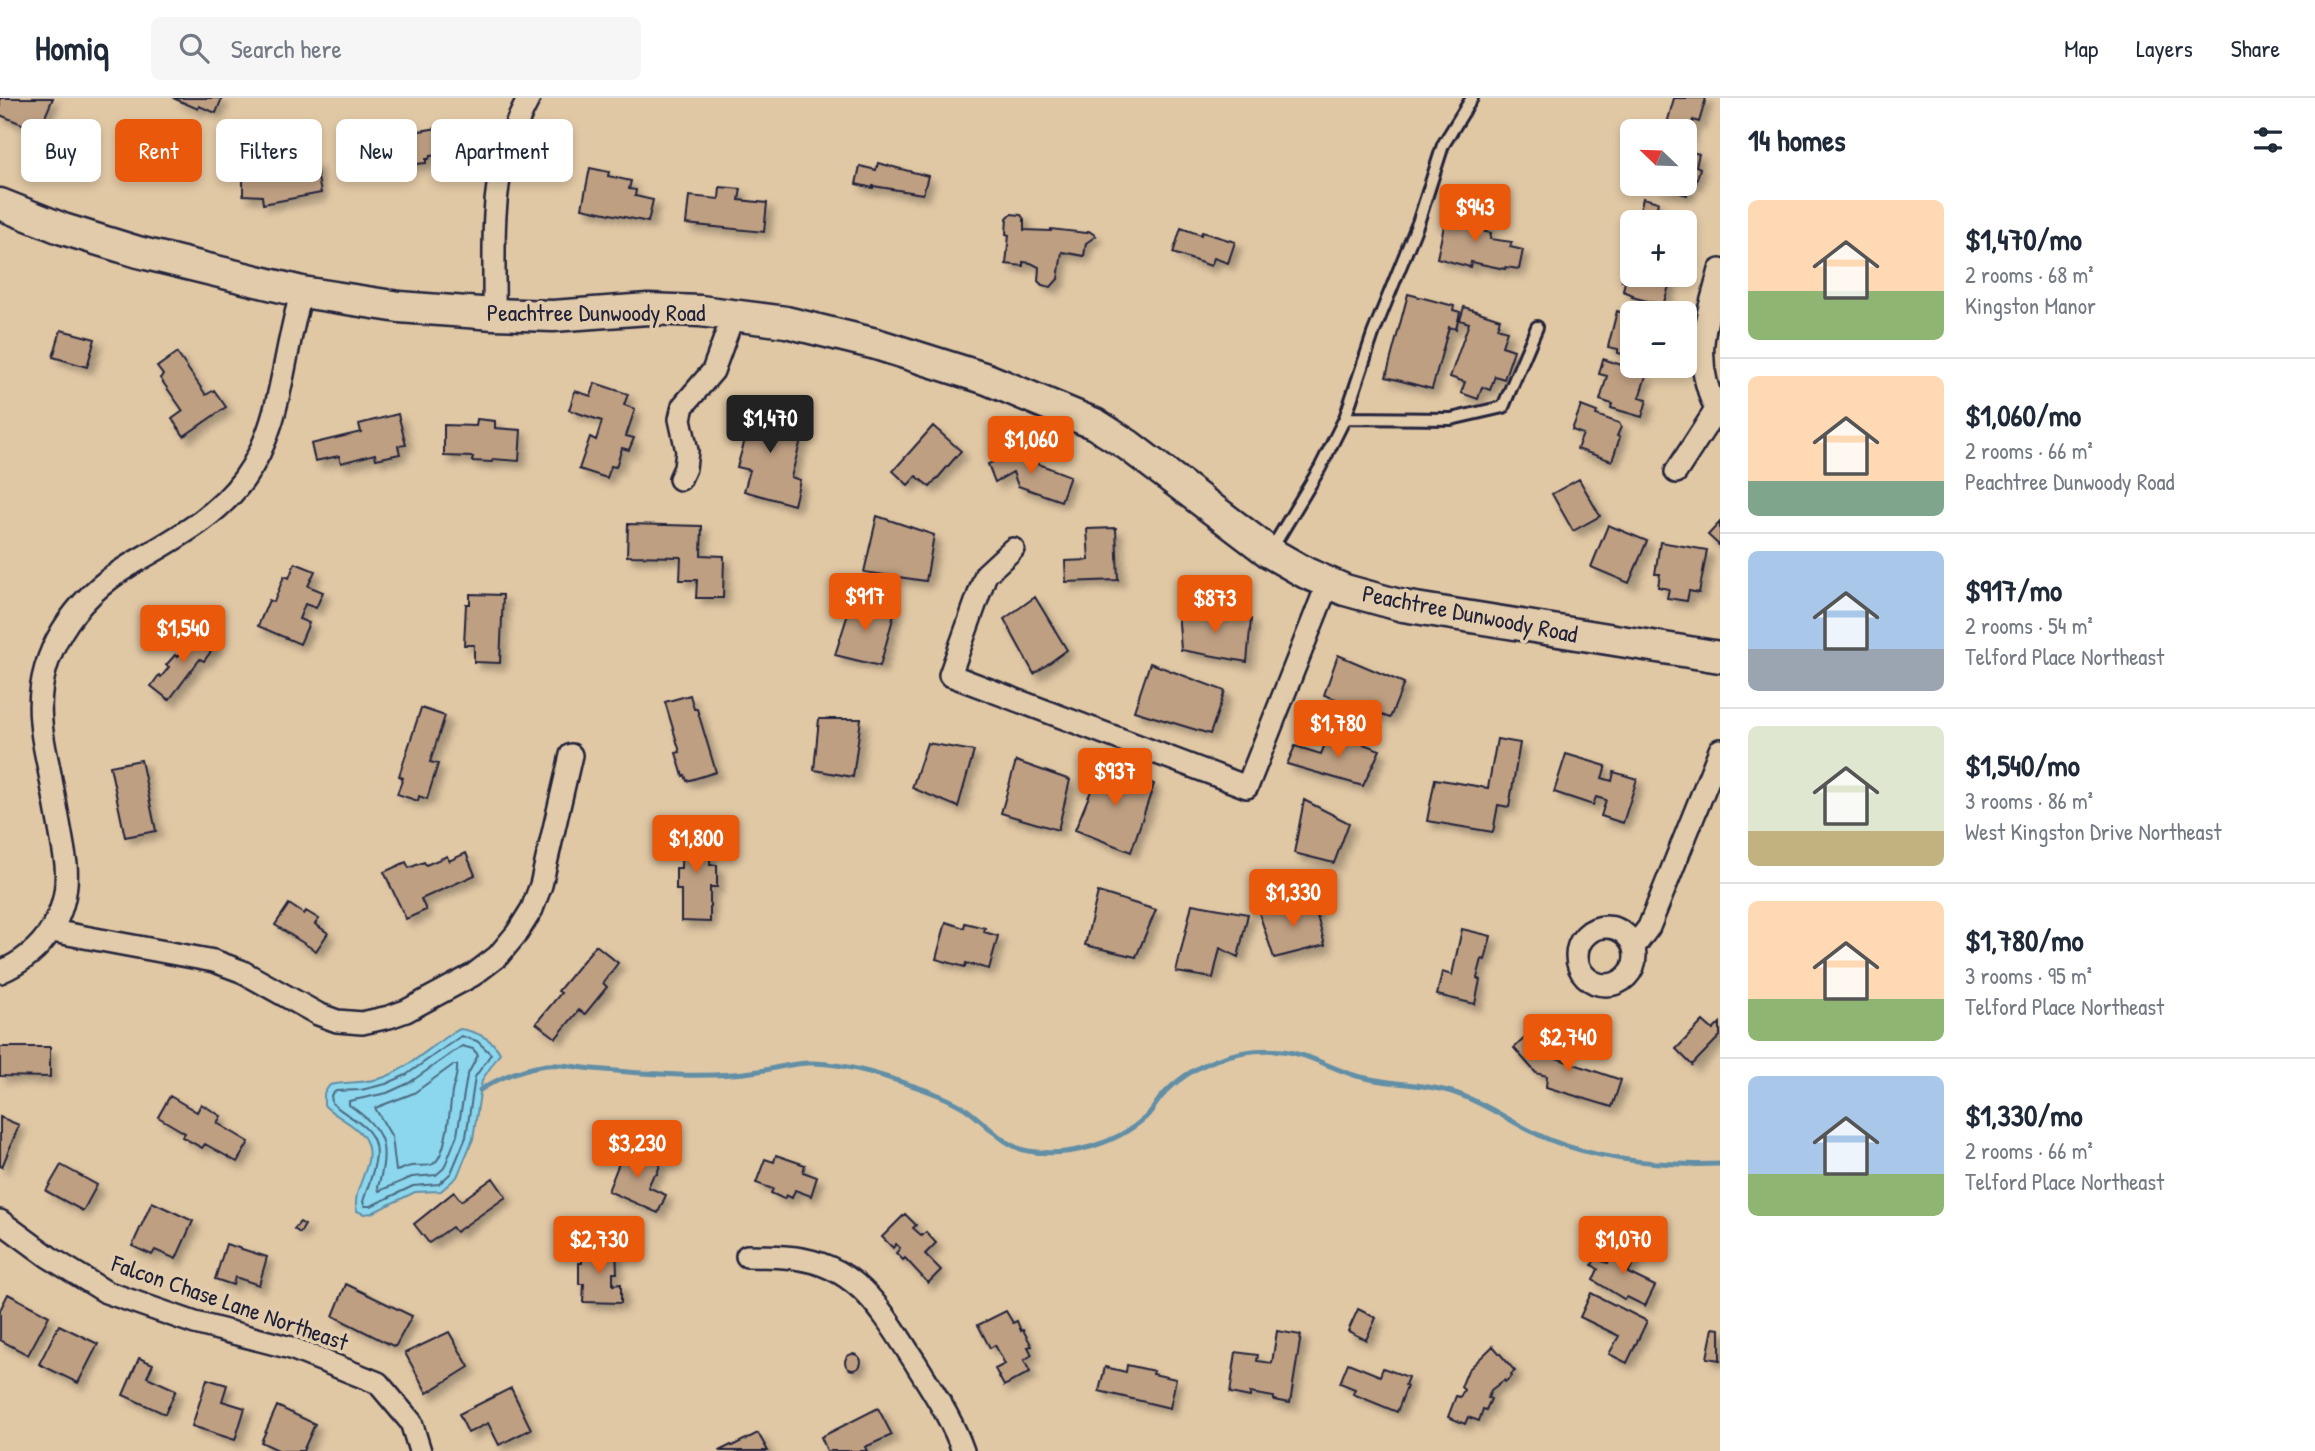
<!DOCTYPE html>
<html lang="en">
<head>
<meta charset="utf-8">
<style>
  body { margin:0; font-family:"Patrick Hand",sans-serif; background:#f6f6f7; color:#1f2937; height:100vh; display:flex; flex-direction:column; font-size:26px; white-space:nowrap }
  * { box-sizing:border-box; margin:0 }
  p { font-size:23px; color:#747a83 }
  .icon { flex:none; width:38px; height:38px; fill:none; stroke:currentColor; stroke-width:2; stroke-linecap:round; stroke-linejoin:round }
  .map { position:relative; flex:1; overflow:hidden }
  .panel { display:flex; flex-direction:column; background:#fff; width:595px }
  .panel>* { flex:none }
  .hud { position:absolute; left:21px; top:21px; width:665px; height:63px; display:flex; gap:14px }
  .needle { width:46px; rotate:293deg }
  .tools { position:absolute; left:1620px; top:21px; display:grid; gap:14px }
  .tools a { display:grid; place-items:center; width:77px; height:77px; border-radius:10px; background:#fff; box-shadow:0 4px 10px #0003; font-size:35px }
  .price { position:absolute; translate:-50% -60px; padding:0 16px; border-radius:7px; background:#ea580c; color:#fff; font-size:23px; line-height:46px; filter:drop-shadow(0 2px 4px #0008) }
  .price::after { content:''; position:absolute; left:50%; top:42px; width:21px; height:16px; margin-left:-10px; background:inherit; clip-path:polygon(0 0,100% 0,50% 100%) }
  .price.selected { background:#222; color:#fff }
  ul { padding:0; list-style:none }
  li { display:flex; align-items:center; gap:21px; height:175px; padding:0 28px }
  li+li { border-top:2px solid #e0e1e3 }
  li span { display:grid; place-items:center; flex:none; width:196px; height:140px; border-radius:10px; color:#555 }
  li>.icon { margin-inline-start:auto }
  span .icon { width:84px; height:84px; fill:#fffc; stroke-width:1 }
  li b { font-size:30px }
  h2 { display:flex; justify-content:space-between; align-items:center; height:84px; padding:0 28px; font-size:30px }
  .pill { padding:0 24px; border-radius:10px; background:#fff; box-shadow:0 4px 10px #0003; font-size:24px; line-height:63px }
  .pill.selected { background:#ea580c; color:#fff }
  header { display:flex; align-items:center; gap:42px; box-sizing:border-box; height:98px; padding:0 35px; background:#fff; border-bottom:2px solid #e0e1e3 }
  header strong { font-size:33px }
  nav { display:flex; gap:38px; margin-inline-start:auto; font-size:24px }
  .search { width:490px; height:63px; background:#f6f6f7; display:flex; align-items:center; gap:18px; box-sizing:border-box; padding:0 24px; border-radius:10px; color:#747a83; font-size:26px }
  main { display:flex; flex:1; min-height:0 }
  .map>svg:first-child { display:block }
</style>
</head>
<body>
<header>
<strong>Homiq</strong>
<div class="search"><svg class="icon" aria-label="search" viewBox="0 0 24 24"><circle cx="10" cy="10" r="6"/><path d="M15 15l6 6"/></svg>Search here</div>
<nav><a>Map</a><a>Layers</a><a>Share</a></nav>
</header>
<main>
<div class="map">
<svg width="1720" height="1353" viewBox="0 0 1720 1353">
  <defs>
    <filter id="shadow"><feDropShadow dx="6" dy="6" stdDeviation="3.5" flood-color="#0004"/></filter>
  </defs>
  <rect width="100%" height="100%" fill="#e1c8a5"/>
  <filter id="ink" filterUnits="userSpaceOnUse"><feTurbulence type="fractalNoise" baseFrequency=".0143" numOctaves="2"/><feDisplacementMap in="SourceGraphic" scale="14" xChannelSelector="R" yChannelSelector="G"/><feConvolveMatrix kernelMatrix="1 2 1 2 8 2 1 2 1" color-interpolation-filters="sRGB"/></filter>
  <g filter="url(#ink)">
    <path fill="#8cd7ed" stroke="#628fa6" stroke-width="2" d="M460,931C475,933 493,941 500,955L482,982L473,1041L457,1079L441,1093L415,1094L372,1115L364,1116L357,1113C350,1088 381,1064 363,1038C354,1025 335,1019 324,1007V995L330,987C348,983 367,986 385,979C413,968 434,944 460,931Z"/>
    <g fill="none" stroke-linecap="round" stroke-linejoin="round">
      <path stroke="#4c6a82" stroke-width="2" d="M461,938L477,943L491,956L475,979L466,1039L451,1075L439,1086L413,1088L371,1108H365L363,1104C370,1079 388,1049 363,1028C353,1019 341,1014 332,1005L331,997L336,993L361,992L386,986L406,977Z
        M462,948L473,951L478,957L467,978L457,1037L444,1070L436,1077L412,1079L379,1093L378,1089C390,1049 385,1031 349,1007V1003L387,995L409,985Z
        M453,967H457C458,976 454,985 452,994C450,1009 447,1058 433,1066C428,1069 417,1067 411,1068C406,1069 401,1072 396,1073L392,1039L375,1010L414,995Z"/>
      <path stroke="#628fa6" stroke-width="5" d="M480,992C501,979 522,970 547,967C562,965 579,970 593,971C622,974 651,976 679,977C706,978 733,977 759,973C776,970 793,965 811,965C838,965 864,972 889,980C914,988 941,996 963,1009C985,1023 1002,1048 1028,1053C1069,1060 1116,1046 1146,1019C1152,1013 1156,1005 1162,998C1192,965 1238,949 1282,953C1309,956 1332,971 1357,978C1390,987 1423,985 1455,995C1489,1006 1517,1029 1550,1042C1603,1063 1664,1068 1720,1066"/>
    </g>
    <path fill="#be9f82" stroke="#22223b" stroke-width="2" filter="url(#shadow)" d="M0,0H53L39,33L0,17Z
      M173,0H222L216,15L199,8L198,11Z
      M1674,0H1706L1699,24L1693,22L1688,39L1685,38V33H1665Z
      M411,26L413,34L438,30L441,57L430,58L429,61H426V65L406,67L405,64L398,65L397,63L372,64L368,40L390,37L389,29Z
      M1685,52L1699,56L1696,68L1700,70L1696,85L1690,84L1687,97L1656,88L1657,86H1685Z
      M285,64L287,70L315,65L321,95L263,106L262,98L243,97V77L272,75L270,67Z
      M878,65L928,78L923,96L873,88V90L856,86L860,68L876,72Z
      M590,70L609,74L608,78L631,83L629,91L636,92L635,98L653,102L648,124L582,110Z
      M720,89L741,91L739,102L767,105L764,134L686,126L689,98L719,101Z
      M1643,100L1658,104L1657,109L1684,116L1682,124H1637Z
      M1447,114L1488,123L1485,134L1491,135L1490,141L1512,144L1510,149L1523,152L1519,171L1506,169L1505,171L1471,164L1470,169L1437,160Z
      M1011,116L1021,117L1024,121V132L1051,133V131L1086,135L1089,133L1096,138L1086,145L1084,158L1062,154L1058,181L1051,189L1042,187L1038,183L1039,169L1031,165L1023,164V168L1006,166L1009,137L1006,136L1007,120Z
      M1181,130L1201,137L1202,134L1235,144L1228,165L1214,160L1211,168L1173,155Z
      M1628,170L1633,172V177H1670L1668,184L1670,185L1663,207L1632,199L1633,197L1623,193L1625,183H1622L1624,173Z
      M1408,196L1454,208L1453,212L1460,214L1456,231L1449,229L1432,291L1386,279Z
      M1464,209L1500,221L1497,230L1507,233L1502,248L1514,252L1504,281L1495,278L1490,292L1482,289L1478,301L1461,295L1465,284L1450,279L1469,225L1460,222Z
      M1625,211L1641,215H1633V259L1618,255V251L1608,249L1617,213L1624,215Z
      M61,232L95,241L87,269L53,259Z
      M177,255L206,297L214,292L226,309L184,338L172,321L183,313L160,280L163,277L157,269Z
      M1603,261L1634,271L1633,275L1646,278L1639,300L1647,302L1642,319L1611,310L1612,306L1600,302L1607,278L1599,276Z
      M595,285L628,296L624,307L635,311L626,338L634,340L629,352L622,350L616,369L611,368L607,380L579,371L590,339L596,342L602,323L569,312L575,293L591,298Z
      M757,301L788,310L780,337L801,342L791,379L800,382L794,407L744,393L750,372L737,369Z
      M1581,308L1597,314L1596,317L1619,325L1621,329L1617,338L1620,339L1612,363L1577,351L1583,336L1572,332Z
      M398,316L406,347L398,348L400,356L376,361L375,356L341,365L339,358L315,363L311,346L361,334L359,326Z
      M477,321L495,323V330L521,332L519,363L493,361L492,364L472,363L473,359L444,358V327L476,328Z
      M933,328L961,353L930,389L916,378L908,387L893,373Z
      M1013,356L1070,378L1061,403L1018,388L1013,374L995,384L988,366Z
      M1579,381L1600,418L1573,433L1552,396Z
      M877,418L934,437L926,483L864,474Z
      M1720,424V448L1708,437Z
      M628,426L702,428L701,457L724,458L723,500H696L697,482H680L681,459L627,458Z
      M1608,427L1647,443L1629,485L1591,469Z
      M1116,430L1118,482L1066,484L1065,463L1089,462L1087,431Z
      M1660,444L1707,452L1699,495L1689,493L1687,503L1667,500L1669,491L1658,489L1660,476H1655Z
      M295,465L315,473L308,488L323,494L316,510L305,506L299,521L309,525L300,546L258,528L269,502L274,504L284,478L289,480Z
      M470,496L503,497L500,565L474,564V547H464L466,506H470Z
      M1035,499L1067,552L1034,576L1004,521Z
      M852,503L895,513L880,568L835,557Z
      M1178,511L1251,521L1247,564L1181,552Z
      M195,533L215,548L204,563L200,561L169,602L151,588L159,577L161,579L169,569L166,567L175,557L177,559Z
      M1338,557L1404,585L1390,620L1324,597Z
      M1150,565L1225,593L1210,636L1134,613Z
      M690,597L694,611H697L716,674L687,683L685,677L683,678L676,655L680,654L665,604Z
      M421,610L445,618L430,664L438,666L427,701L419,698L418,703L397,696L403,680L399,678Z
      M819,621H861L853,679L814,672Z
      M1330,634L1380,652L1363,688L1287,666L1295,648L1321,656Z
      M1497,641L1520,645L1509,709L1498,707L1493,734L1427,723L1435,681L1488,690Z
      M927,645L974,653L958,709L912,690Z
      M1566,656L1606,668L1602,680L1612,683L1614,674L1637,681L1623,725L1601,718L1606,702L1596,699L1593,707L1554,694Z
      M141,662L156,733L125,739L110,668Z
      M1016,663L1070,682L1058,732L1001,715Z
      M1102,666L1154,686L1131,754L1075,732Z
      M1304,702L1349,725L1334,765L1294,755Z
      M682,730H711L710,767H717V789H710V824L681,823V792H676V770H681Z
      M466,755L475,777L421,801L426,812L406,821L384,774L406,764L409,770L424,764L426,767L447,758L449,763Z
      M1098,794L1156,812L1136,859L1085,847Z
      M1313,803L1325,847L1274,860L1259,815Z
      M289,806L304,816L306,813L319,821L315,826L328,835L316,853L275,827Z
      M1192,806L1248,816L1238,859L1220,850L1213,880L1176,874Z
      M946,824L964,830L965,825L985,830L984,834L998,838L989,871L966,865L965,869L936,861Z
      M1462,831L1491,838L1485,862L1482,861L1477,880L1480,882L1475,906L1437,897L1442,874L1452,877Z
      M596,847L618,865L603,885L607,889L585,916L579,912L556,940L536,925L561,895L558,893Z
      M1703,923L1713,932L1720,925V938L1692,967L1676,951Z
      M1531,934L1553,959L1621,982L1612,1009L1546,989L1547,978L1536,975L1514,950Z
      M0,949H50V979L0,978Z
      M170,998L197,1014L201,1006L221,1018L217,1025L249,1044L237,1064L205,1046L202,1050L182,1039L185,1035L158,1019Z
      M0,1019L19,1027L2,1069L0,1068Z
      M625,1050L661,1064L657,1076L653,1078L648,1089L666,1097L658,1115L608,1093Z
      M776,1057L805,1067L803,1074L817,1079L811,1098L795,1092L792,1100L786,1097L784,1101L771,1095L773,1091L756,1085L765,1061L774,1064Z
      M61,1067L97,1087L83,1113L46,1093Z
      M493,1080L506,1099L456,1134L452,1129L429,1145L414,1126L454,1094L461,1103Z
      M152,1104L193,1123L176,1161L155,1152L152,1157L132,1148Z
      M905,1116L916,1127L913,1130L922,1138L926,1134L936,1145L925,1156L941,1172L928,1185L905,1160L903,1162L896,1155L900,1150L896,1146L893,1150L882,1139Z
      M300,1124L305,1127L300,1135L294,1131Z
      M1618,1144L1639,1154L1628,1175L1655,1188L1645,1208L1627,1199L1624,1201L1593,1182L1598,1171L1592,1167L1595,1161L1608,1165Z
      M226,1146L267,1159L259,1187L235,1179L233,1187L215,1181Z
      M582,1151H616L617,1175H613V1187L621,1186V1205L583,1204L584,1186H579V1165H582Z
      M346,1186L412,1218L395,1249L333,1218Z
      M1591,1195L1647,1223L1627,1265L1609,1256L1619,1238L1580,1219Z
      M8,1196L49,1218L28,1257L0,1242V1212Z
      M1358,1211L1376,1220L1366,1242L1348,1233Z
      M1006,1213L1013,1225L1017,1223L1021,1233L1023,1232L1032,1248L1028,1249L1032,1257L1024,1262L1030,1274L1004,1288L995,1271L1005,1266L995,1247L990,1250L978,1227Z
      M59,1227L98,1246L78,1285L39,1266Z
      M1713,1230L1720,1231V1262L1707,1260Z
      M1277,1233L1301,1237L1290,1305L1274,1302V1299L1250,1295V1299L1230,1295L1236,1254L1258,1257L1257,1263L1272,1265Z
      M449,1234L469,1269L427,1295L405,1255Z
      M1493,1248L1515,1273L1511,1276L1512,1278L1505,1284L1504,1282L1491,1292L1488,1300L1491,1301L1486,1312L1483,1311L1479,1323L1468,1319L1465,1326L1448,1319L1456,1298L1460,1299L1464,1292L1461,1289L1468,1272Z
      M845 1264a8 8 0 1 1 16 0a8 8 0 1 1-16 0Z
      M139,1260L153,1266L147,1279L176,1292L165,1316L123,1297Z
      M1348,1265L1380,1278L1383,1270L1408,1279L1405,1287L1407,1288L1397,1314L1353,1296L1355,1291L1340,1285Z
      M1127,1267L1154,1273L1153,1276L1176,1281L1170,1310L1099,1293L1105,1269L1126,1274Z
      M207,1281L227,1287L222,1303L245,1310L235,1342L192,1328Z
      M511,1290L531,1331L499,1347L488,1325L468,1335L459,1316Z
      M277,1308L315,1326L303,1353H280L261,1344Z
      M878,1310L892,1337L865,1349L867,1353H827L821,1339Z
      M758,1335L768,1353H719L731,1347L732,1348Z"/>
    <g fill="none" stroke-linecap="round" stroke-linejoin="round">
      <g stroke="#22223b" stroke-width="16">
        <path id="service" d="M1345,320L1451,321L1503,309L1537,229
          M1271,452L1320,370L1345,320L1373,236L1418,125L1443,47L1472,0"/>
      </g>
      <g stroke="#22223b" stroke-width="26">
        <path id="minor" d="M494,216C495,167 490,107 504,60C510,39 519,19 529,0
          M1716,312C1691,257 1706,226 1720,172
          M1676,374L1716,312
          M680,381L685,370L687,353L680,321L683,308L713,273L733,218
          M1013,451L986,476L950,577L1247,689L1328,485
          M1577 858a29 29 0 1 1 58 0a29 29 0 1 1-58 0Z
          M52,833L214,863L241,873L318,916L337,923L362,925L389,919L406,913L473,877L498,858L517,835L532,811L541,787L571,657
          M1634,849L1649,829L1720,652
          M0,874C45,855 70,815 66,766C61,734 55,703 49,671C46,656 42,640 41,624C34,557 75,500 130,467C172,442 215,421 244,381C283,327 282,256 302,194
          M0,1123L49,1159L106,1194L195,1225L291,1250L378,1285L411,1324L420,1353
          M747,1158C763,1158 779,1158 795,1160C859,1168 883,1215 915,1264C932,1292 952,1321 963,1353"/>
      </g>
      <g stroke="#22223b" stroke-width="35">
        <path id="secondary" d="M0,106L63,131L138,154L302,194L399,209L494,216L553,218L648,211L700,213L786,224L876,246L987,281L1095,326L1128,347L1269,454L1306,475L1345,492L1403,508L1720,559"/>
      </g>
      <use href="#service" stroke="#e1cbaa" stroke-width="10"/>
      <use href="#minor" stroke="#e1cbaa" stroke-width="21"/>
      <use href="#secondary" stroke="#e1cbaa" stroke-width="30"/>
    </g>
  </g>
  <g text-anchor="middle" stroke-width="7" stroke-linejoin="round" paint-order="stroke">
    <g font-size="24" fill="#22223b" stroke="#e1cbaa">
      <text x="596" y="223">Peachtree Dunwoody Road</text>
      <text transform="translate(1470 516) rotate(11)" y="8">Peachtree Dunwoody Road</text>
      <text transform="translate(230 1205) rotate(19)" y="8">Falcon Chase Lane Northeast</text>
    </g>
  </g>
</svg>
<div class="tools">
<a><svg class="needle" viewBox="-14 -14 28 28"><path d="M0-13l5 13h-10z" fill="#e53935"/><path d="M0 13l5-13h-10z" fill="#747a83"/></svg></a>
<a>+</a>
<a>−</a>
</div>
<b class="price" style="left:1475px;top:146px">$943</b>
<b class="price selected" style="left:770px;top:357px">$1,470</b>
<b class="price" style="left:1031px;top:378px">$1,060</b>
<b class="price" style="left:865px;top:535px">$917</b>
<b class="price" style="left:1215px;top:537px">$873</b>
<b class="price" style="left:183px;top:567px">$1,540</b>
<b class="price" style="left:1338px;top:662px">$1,780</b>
<b class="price" style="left:1115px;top:710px">$937</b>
<b class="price" style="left:696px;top:777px">$1,800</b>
<b class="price" style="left:1293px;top:831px">$1,330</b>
<b class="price" style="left:1568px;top:976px">$2,740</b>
<b class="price" style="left:637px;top:1082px">$3,230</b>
<b class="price" style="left:599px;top:1178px">$2,730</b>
<b class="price" style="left:1623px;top:1178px">$1,070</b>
<div class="hud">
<a class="pill">Buy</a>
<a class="pill selected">Rent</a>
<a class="pill">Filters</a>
<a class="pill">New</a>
<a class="pill">Apartment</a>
</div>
</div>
<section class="panel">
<h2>14 homes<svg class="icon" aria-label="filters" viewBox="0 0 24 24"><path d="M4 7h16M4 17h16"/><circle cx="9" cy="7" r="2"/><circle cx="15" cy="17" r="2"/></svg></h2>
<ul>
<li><span style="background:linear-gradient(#ffd9b3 65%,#8fb573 0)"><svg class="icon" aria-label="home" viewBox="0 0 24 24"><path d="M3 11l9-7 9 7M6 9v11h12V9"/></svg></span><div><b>$1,470/mo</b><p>2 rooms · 68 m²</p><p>Kingston Manor</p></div></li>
<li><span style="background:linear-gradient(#ffd9b3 75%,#7fa58c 0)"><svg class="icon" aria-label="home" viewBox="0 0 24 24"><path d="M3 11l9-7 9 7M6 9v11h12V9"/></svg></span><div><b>$1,060/mo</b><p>2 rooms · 66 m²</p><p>Peachtree Dunwoody Road</p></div></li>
<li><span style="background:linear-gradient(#a9c7e8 70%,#9aa5b1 0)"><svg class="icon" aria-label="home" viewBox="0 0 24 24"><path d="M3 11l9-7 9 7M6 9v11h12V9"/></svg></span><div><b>$917/mo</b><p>2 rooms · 54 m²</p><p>Telford Place Northeast</p></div></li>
<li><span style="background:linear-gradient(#dfe7d0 75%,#c2b280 0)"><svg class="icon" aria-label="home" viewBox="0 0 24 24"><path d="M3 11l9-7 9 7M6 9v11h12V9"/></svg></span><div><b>$1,540/mo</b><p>3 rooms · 86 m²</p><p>West Kingston Drive Northeast</p></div></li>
<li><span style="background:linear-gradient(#ffd9b3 70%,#8fb573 0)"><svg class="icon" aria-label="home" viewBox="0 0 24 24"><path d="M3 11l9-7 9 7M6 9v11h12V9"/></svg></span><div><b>$1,780/mo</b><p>3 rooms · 95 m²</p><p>Telford Place Northeast</p></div></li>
<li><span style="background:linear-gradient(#a9c7e8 70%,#8fb573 0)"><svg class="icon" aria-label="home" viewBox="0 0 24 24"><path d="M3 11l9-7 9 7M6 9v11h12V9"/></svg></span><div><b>$1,330/mo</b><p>2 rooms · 66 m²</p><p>Telford Place Northeast</p></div></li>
</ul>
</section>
</main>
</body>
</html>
